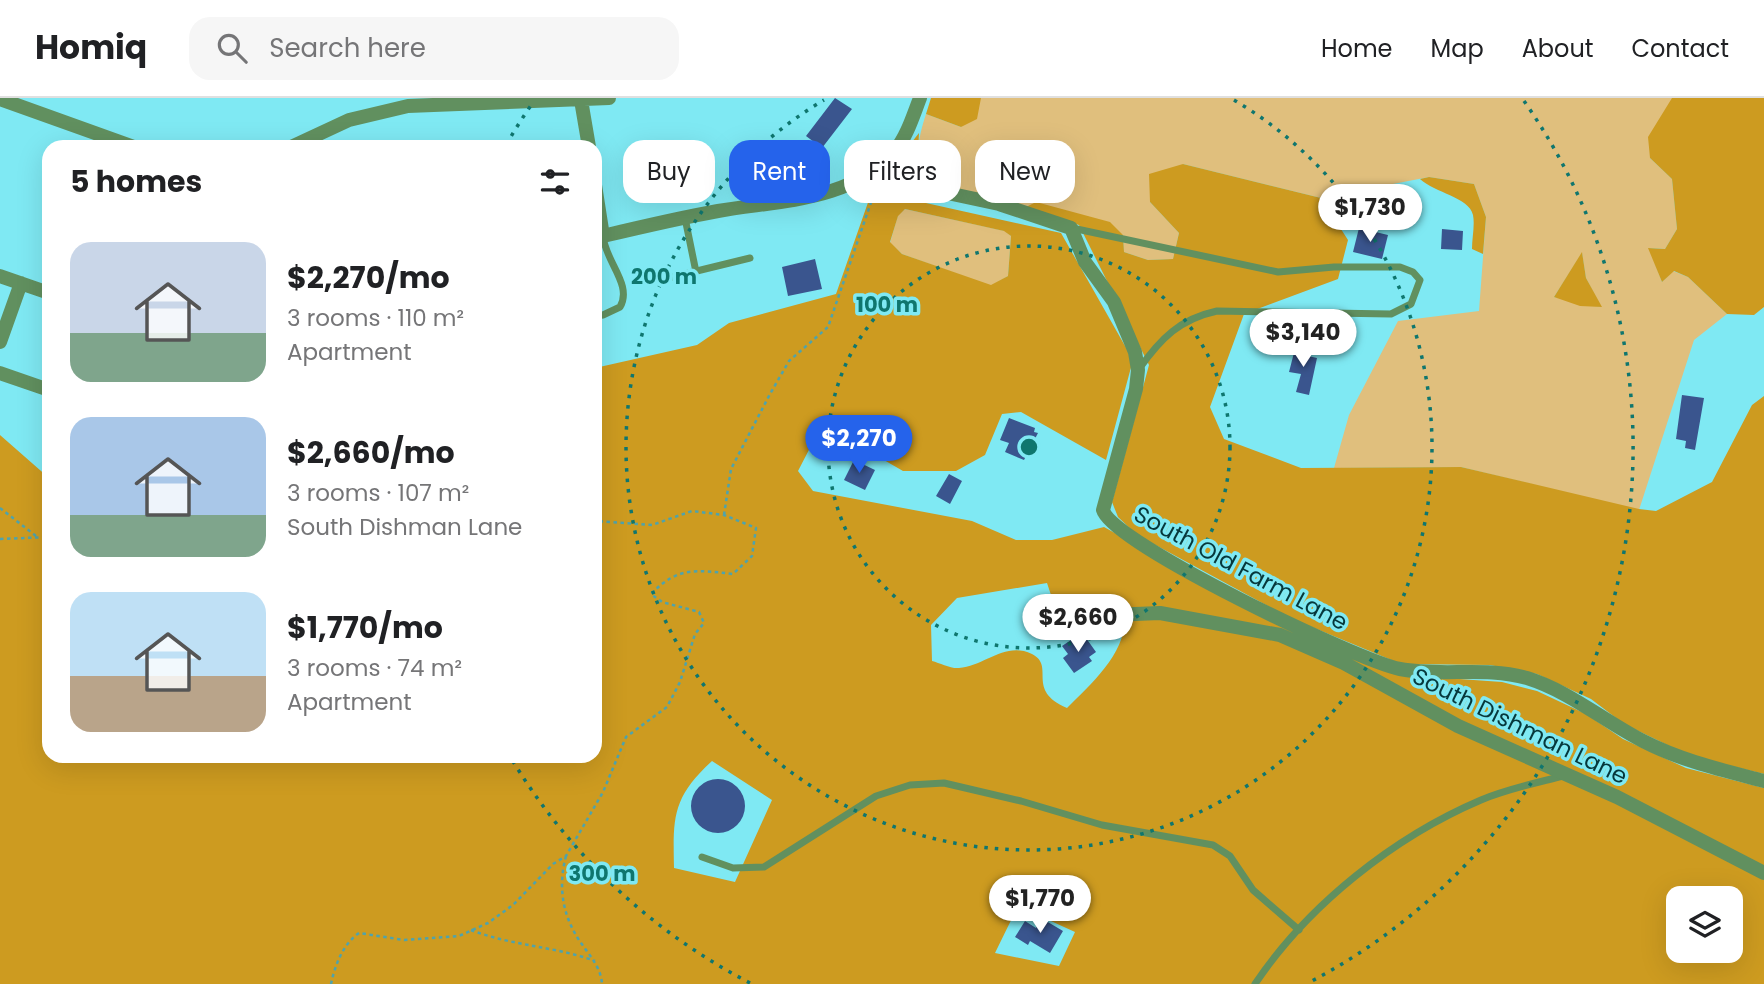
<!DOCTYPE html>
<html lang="en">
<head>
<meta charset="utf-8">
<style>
  body { margin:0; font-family:Poppins,sans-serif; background:#f6f6f6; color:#202124; height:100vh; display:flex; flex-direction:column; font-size:26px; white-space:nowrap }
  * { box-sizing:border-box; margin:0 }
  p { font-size:23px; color:#757577 }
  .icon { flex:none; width:38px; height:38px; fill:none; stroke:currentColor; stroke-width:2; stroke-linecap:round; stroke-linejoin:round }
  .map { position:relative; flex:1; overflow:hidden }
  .sheet { position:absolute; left:42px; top:42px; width:560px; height:623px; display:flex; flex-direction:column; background:#fff; border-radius:21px; box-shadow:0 7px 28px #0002 }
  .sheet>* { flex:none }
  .hud { position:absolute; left:623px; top:42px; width:665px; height:63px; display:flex; gap:14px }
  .fabs { position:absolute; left:1666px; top:788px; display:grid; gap:14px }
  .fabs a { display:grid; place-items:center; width:77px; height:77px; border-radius:14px; background:#fff; box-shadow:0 7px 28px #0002; font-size:35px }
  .price { position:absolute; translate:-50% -60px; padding:0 16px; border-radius:24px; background:#fff; color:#222; font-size:23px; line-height:46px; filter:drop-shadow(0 2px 4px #0008) }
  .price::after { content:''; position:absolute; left:50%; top:42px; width:21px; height:16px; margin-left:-10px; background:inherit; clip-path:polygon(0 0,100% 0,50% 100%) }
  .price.current { background:#2563eb; color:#fff }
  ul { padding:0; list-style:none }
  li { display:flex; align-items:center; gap:21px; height:175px; padding:0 28px }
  li span { display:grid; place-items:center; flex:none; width:196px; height:140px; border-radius:21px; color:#555 }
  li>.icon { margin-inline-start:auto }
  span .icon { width:84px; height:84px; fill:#fffc; stroke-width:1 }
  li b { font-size:30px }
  h2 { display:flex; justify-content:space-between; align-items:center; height:84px; padding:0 28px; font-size:30px }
  .pill { padding:0 24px; border-radius:21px; background:#fff; box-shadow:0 7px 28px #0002; font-size:24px; line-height:63px }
  .pill.current { background:#2563eb; color:#fff }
  header { display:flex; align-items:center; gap:42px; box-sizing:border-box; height:98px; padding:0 35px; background:#fff; border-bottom:2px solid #e0e0e0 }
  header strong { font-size:33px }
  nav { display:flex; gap:38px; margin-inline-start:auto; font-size:24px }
  .search { width:490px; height:63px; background:#f6f6f6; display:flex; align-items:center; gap:18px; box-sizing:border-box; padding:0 24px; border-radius:21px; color:#757577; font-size:26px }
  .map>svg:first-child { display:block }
</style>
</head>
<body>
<header>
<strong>Homiq</strong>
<div class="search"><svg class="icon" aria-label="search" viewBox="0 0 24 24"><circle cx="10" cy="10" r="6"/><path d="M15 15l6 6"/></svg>Search here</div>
<nav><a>Home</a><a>Map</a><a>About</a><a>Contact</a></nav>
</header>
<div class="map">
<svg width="1764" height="886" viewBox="0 0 1764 886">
  <rect width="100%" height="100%" fill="#7fe9f3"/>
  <path fill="#e0bf7d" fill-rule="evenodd" d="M981,0H1673L1650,60L1672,81L1677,131L1665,151L1649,150L1662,184L1673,173L1688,179L1727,216L1694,242L1639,412L1461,369L1334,370L1349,317L1398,223L1479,213L1486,119L1474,86L1429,79L1321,100L1183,66L1150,104L1179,135L1173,161L1148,162L1124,154L1123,137L929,86C913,65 918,40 926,16L961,29ZM1582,155L1586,180L1601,209L1554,199Z
    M905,111L1005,133L1011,138L1008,178L991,188L902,156L890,145L898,117Z"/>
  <path fill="#cd9b20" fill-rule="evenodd" d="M931,0H981L977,21L961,29L926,16Z
    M1672,0H1764V209L1754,217L1727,216L1688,179L1674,173L1662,184L1648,150L1665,151L1677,131L1672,81L1650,60L1648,39Z
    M919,35C918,55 916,69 929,86L907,80C895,61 907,51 919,35Z
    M1183,66L1321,100L1348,142L1338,181L1244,216L1210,309L1224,341L1301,370L1461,369L1639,411L1656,413L1712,384L1752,307L1764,298V676L1690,658L1624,626L1591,601L1537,576L1490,567L1401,566L1290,520L1137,437L1118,419L1112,404L1149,267L1079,127L1024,110L1036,104L1110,124L1123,137L1124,154L1148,162L1173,161L1179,135L1150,104L1149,76Z
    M1429,79L1474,86L1486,119L1483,156L1472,151C1472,140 1475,127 1473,117C1469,99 1435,95 1420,81Z
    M872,93L1061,135L1133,262L1106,362L1021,314L1002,316L985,357L956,373H903L832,332L812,346L798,373L813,393L972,423L1016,442H1052L1104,429L1272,522L1403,577L1502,584L1537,593L1586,616L1623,641L1686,670L1764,690V886H0V337L49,380V658H595V270L697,247L729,225L836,196ZM905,111L1004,133L1011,138L1008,178L991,187L902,156L890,144L898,118ZM1047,485L1058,518L1124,511C1131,551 1093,584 1067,610C1025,592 1056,568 1032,556C1005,543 985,568 959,570C951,571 940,565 932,563L931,527L957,500ZM712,663L772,702L735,784L674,770C673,719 672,700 712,663ZM1678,800H1731V852H1678ZM1018,808L1075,834L1059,868L995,855Z
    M1582,154L1586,180L1602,209L1580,208L1554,199Z"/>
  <path fill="#3a558e" d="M835,0L852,11L822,50L806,38Z
    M1359,130L1388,137L1382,161L1353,154Z
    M1442,131L1463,133L1462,152L1441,151Z
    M815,161L822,191L788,198L782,169Z
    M1296,247L1310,250L1308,258L1317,260L1309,297L1296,294L1301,276L1289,274Z
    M1682,297L1704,300L1695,352L1685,350L1686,343L1676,341Z
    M1009,320L1035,330L1034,334L1038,335L1024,362L1005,354L1009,345L1000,342Z
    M854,362L875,372L865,392L844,382Z
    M949,376L962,383L950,406L936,398Z
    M1077,538L1081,544L1086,540L1096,554L1089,559L1092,563L1074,575L1063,560L1068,556L1062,548Z
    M691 708a27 27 0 1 1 54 0a27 27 0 1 1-54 0Z
    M1041,820L1063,833L1050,855L1030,843L1028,847L1015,839L1025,823L1036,830Z"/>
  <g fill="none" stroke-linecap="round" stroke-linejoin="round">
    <path stroke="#4fa3ab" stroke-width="2.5" stroke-dasharray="3.5 3.5" stroke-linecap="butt" d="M0,410L36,438
      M724,417L731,371L770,296L789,263L828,229L877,87
      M0,441L49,439
      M566,758C558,788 562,816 579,842C589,857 601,869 602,886
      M471,832C512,848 554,848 595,863
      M331,886C335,867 343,846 359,835L404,842L459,838L488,825L513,807L553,766L566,758L603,694L626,639L667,609L680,584L695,536L704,525L699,514L662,504L651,496C678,468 697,472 733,476L752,458L756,430L724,417L692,413L652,427L595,423"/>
    <path stroke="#61905f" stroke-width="7" d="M685,120L696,174
      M1072,130L1278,174L1334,169H1400L1413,174L1420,182L1411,206L1391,216L1217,213C1180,221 1161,240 1139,271
      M595,143L603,138C605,163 633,187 620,209L603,217
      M660,182L750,160
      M702,759L733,770L764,769L876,698L910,687L944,685L1021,703L1102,727L1213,747L1230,758L1253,792L1299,832
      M1255,886C1308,807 1394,739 1481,702C1507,691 1536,685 1563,678"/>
    <path stroke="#61905f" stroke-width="14" d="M0,1L134,49
      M581,2L589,49
      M291,49L349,22L408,8L609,0
      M884,64L888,76L896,84L999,106L1071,130L1085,164L1114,204L1135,254L1138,272L1136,291L1103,412C1112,445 1358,563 1400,571C1442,579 1485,568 1527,580C1569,593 1604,623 1643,643C1682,663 1722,672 1764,683
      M595,87L603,138C641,129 679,120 718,113C779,102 851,104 895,53C907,38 913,18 920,0
      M0,178L49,195
      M0,244L21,185
      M0,275L49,292
      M1086,518L1160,515L1280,537L1344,565L1458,628L1617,699L1764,775"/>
  </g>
  <g fill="none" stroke="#0f766e" stroke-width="3.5" stroke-dasharray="3.5 7">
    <circle cx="1029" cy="349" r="201"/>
    <path d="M1234 2A403 403 0 1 1 824 2"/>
    <path d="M750 885A604 604 0 0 1 511 660M506 47A604 604 0 0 1 534 3M1524 3A604 604 0 0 1 1308 885"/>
  </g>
  <g text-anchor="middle" stroke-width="7" stroke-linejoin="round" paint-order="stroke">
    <g font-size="23" fill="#06383c" stroke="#7fe9f3">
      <text transform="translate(1241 470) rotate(28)" y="8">South Old Farm Lane</text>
      <text transform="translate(1520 628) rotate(26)" y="8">South Dishman Lane</text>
    </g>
  </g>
  <circle cx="1029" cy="349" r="10" fill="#0f766e" stroke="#7fe9f3" stroke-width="3.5"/>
  <g font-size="21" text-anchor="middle" font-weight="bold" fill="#0f766e" stroke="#7fe9f3" stroke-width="7" stroke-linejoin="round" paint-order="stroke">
    <text x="664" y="186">200 m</text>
    <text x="887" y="214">100 m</text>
    <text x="602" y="783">300 m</text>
  </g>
</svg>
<div class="fabs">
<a><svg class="icon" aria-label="layers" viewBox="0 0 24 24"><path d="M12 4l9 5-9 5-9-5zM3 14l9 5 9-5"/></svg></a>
</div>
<b class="price" style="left:1370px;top:146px">$1,730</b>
<b class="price" style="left:1303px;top:271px">$3,140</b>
<b class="price current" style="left:859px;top:377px">$2,270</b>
<b class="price" style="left:1078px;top:556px">$2,660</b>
<b class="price" style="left:1040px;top:837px">$1,770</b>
<div class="hud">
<a class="pill">Buy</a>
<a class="pill current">Rent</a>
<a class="pill">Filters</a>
<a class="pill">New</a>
</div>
<section class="sheet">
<h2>5 homes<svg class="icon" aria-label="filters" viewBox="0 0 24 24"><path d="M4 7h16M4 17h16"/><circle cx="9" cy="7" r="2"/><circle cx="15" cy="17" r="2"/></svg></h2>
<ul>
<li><span style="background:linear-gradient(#c9d6e8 65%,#7fa58c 0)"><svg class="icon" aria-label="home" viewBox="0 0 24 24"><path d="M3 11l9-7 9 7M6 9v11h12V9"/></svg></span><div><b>$2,270/mo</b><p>3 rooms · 110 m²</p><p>Apartment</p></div></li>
<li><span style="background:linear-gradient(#a9c7e8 70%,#7fa58c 0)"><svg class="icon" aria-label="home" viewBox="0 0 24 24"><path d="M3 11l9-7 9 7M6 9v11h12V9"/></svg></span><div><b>$2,660/mo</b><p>3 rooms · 107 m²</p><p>South Dishman Lane</p></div></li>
<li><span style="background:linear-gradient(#bfe0f5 60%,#b9a48a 0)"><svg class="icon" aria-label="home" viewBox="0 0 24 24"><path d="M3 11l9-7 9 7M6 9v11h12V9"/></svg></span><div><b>$1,770/mo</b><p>3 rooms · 74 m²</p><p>Apartment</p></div></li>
</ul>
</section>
</div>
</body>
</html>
